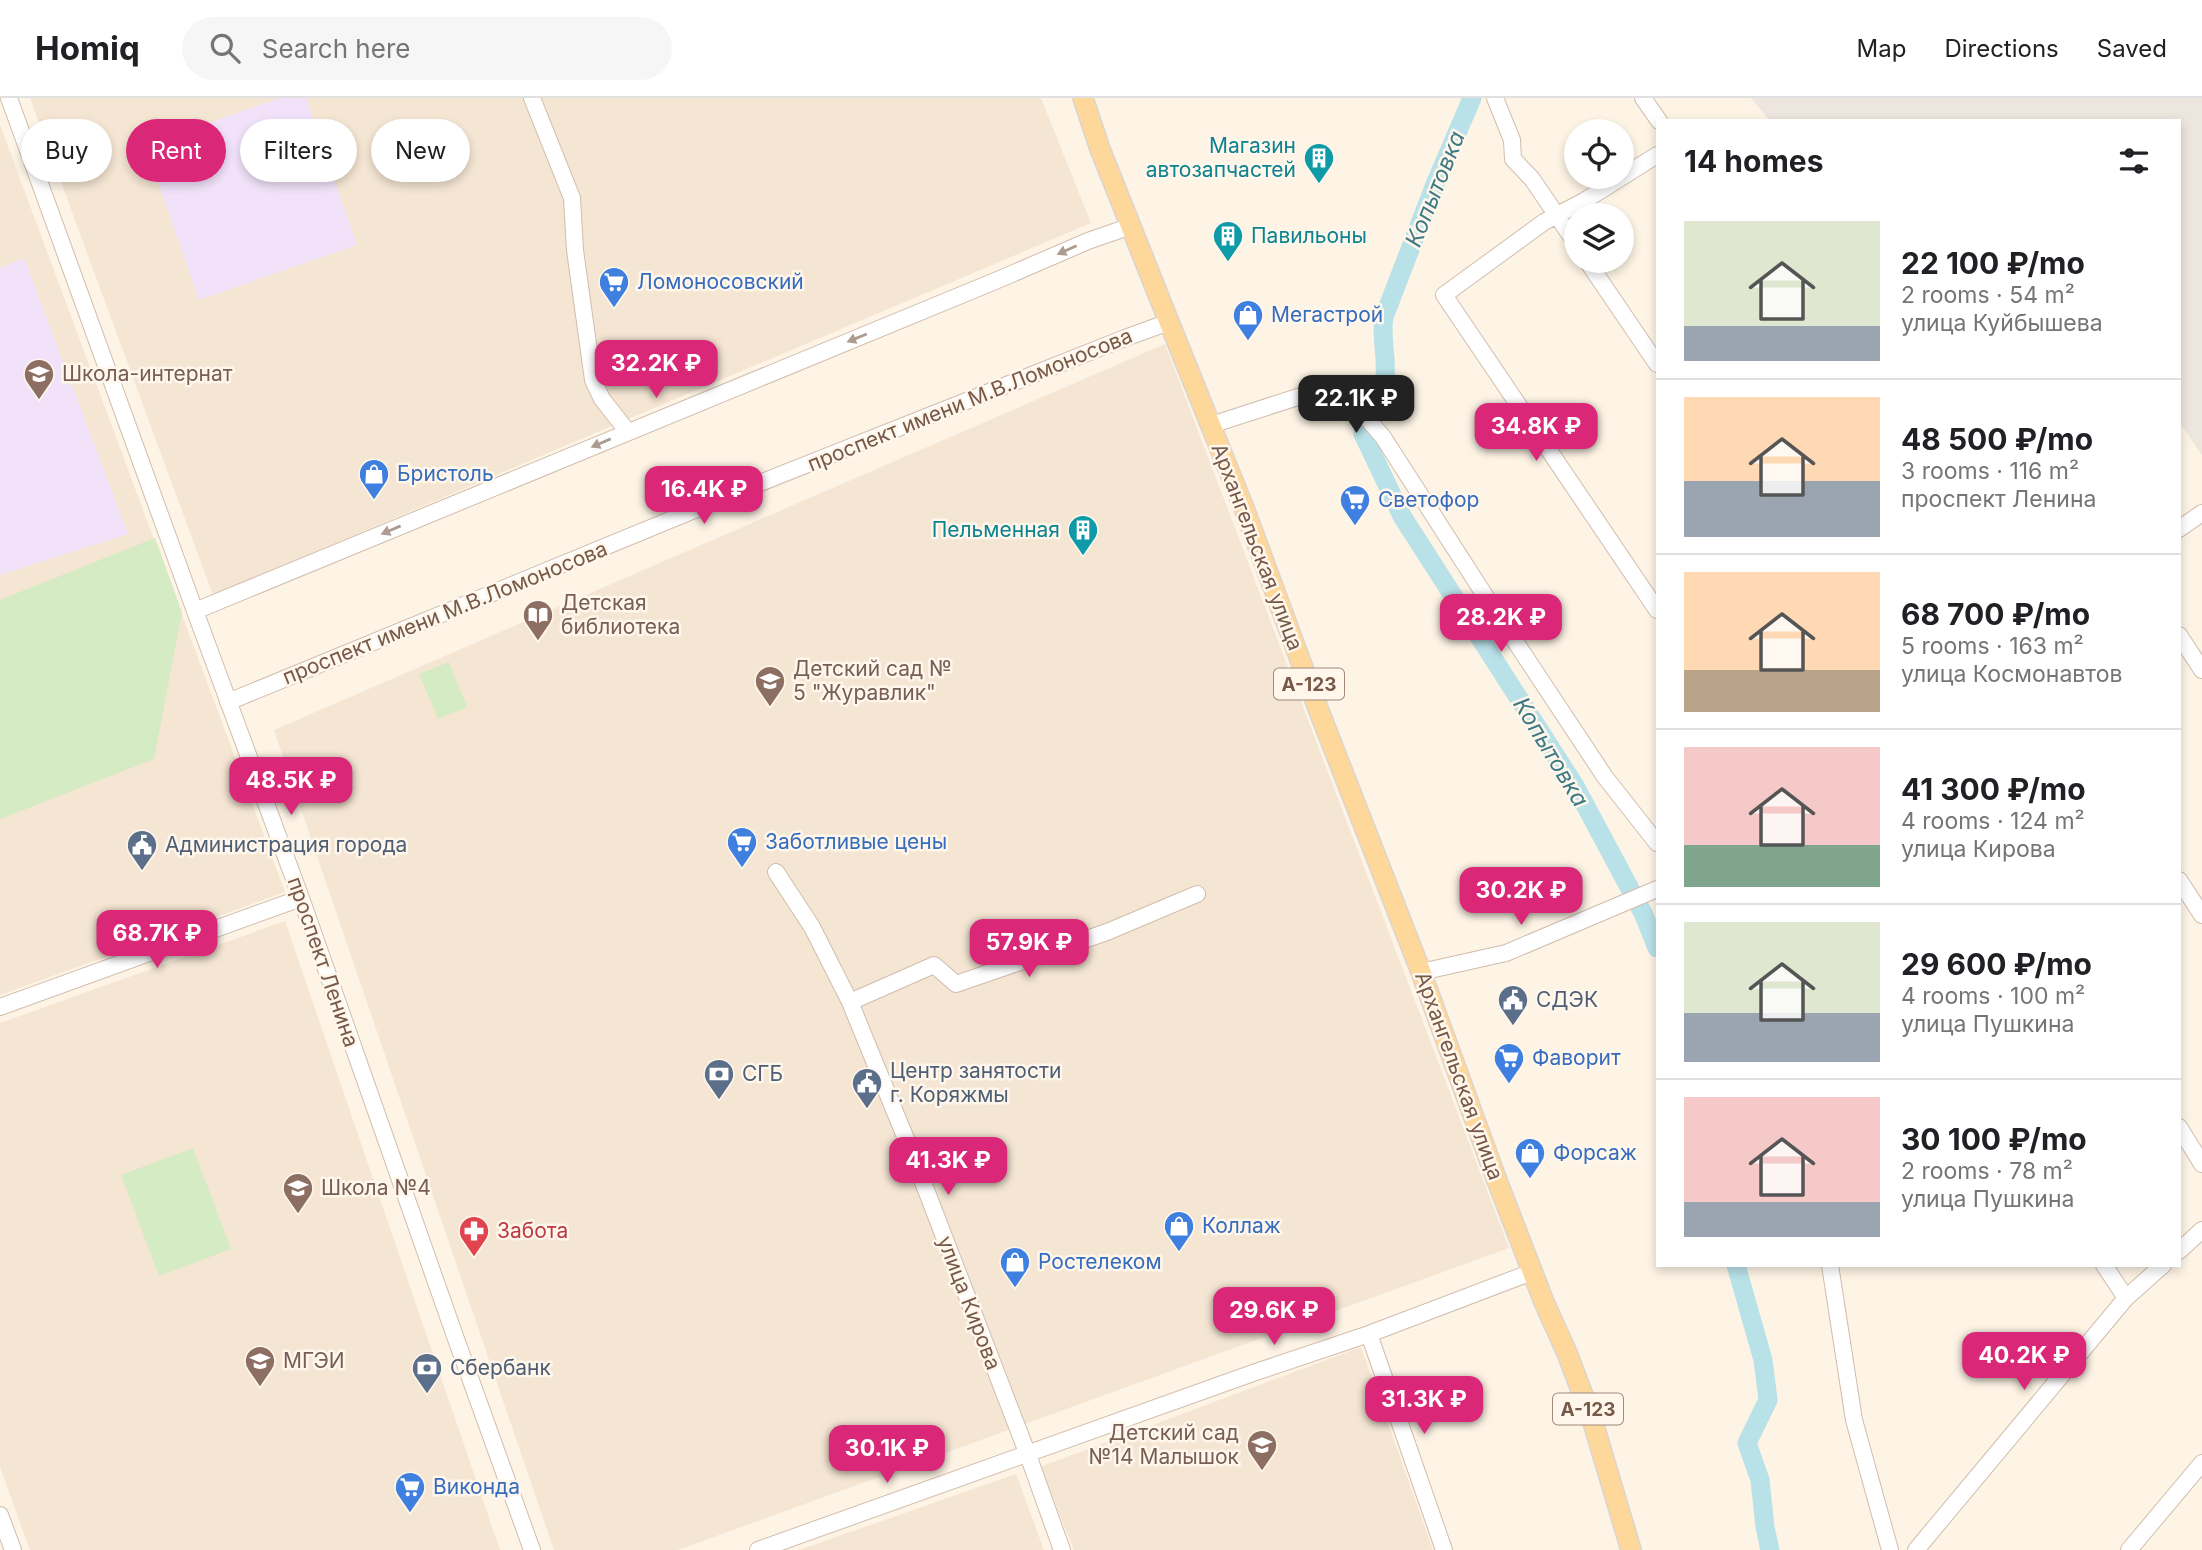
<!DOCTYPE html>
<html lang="en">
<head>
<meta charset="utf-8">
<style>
  body { margin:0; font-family:Inter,sans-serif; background:#f6f6f6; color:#202124; height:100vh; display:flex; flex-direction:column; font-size:26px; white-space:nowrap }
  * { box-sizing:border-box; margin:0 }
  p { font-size:23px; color:#757577 }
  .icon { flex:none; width:38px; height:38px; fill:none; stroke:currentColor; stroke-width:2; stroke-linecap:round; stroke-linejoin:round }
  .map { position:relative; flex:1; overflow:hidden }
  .drawer { position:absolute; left:1656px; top:21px; width:525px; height:1148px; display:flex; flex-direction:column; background:#fff; border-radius:0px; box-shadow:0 4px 10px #0003 }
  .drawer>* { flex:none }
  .banner { position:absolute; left:21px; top:21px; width:665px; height:63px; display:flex; gap:14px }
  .fabs { position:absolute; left:1564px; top:21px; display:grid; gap:14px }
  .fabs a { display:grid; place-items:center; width:70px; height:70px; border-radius:50%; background:#fff; box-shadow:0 4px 10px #0003; font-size:35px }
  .price { position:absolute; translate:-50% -60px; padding:0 16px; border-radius:14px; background:#db2777; color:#fff; font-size:23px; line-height:46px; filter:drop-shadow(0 2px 4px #0008) }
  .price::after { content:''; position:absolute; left:50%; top:42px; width:21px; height:16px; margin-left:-10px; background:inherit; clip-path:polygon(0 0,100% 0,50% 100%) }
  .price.selected { background:#222; color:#fff }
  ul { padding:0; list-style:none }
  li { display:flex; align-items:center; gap:21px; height:175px; padding:0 28px }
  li+li { border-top:2px solid #e0e0e0 }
  li span { display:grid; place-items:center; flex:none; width:196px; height:140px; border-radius:0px; color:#555 }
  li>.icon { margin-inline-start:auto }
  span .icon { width:84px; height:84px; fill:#fffc; stroke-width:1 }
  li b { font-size:30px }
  h2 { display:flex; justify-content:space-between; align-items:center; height:84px; padding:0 28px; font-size:30px }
  .chip { padding:0 24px; border-radius:32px; background:#fff; box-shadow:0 4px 10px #0003; font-size:24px; line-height:63px }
  .chip.selected { background:#db2777; color:#fff }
  header { display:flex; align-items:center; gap:42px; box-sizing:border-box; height:98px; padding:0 35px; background:#fff; border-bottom:2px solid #e0e0e0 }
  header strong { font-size:33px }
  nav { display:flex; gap:38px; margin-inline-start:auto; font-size:24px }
  .search { width:490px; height:63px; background:#f6f6f6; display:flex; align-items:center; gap:18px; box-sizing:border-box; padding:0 24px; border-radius:38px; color:#757577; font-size:26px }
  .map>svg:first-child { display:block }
</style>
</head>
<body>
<header>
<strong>Homiq</strong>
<div class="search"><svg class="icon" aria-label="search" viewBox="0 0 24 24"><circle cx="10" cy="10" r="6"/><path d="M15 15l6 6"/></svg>Search here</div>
<nav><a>Map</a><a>Directions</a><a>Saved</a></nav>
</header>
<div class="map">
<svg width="2202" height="1452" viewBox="0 0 2202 1452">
  <rect width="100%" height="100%" fill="#fdf4e5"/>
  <path fill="#f5e5d3" d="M30,0H1041L1091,125L213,497Z
    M0,27L285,794L0,897Z
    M1165,246L1509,1150L678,1452H554L274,632Z
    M285,823L500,1452H30L0,1369V925Z
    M1361,1249L1433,1452H1074L1040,1369Z
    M1016,1376L1044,1452H799Z"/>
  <path fill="#ede6df" d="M1751,0H2202V357L2179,324V23H1770Z"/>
  <path fill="#f1e2fa" d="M280,0H306L357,147L199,202L153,70L186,58L179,35Z
    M24,160L128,436L0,477V170Z"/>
  <path fill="#d4ebc3" d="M155,440L182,514L154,661L0,721V502Z
    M449,564L467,609L438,621L419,576Z
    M193,1050L231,1151L159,1178L121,1077Z"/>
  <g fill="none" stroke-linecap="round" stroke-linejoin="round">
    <path stroke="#b8e1e8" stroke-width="19" d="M1472,0L1436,84L1384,219C1380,241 1389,264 1384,286C1381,303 1362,322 1363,336L1402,418L1575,688L1644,817L1657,850
      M1736,1167L1763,1262L1768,1302L1747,1345L1760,1382L1765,1429L1770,1452"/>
    <g stroke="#d1bdad" stroke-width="18">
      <path id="minor" d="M9,0L195,513L301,800L456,1241L532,1452
        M532,0L572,100L575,152L593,282L602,301L628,334
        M1495,0L1512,42L1513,61L1532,81L1577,147
        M1643,0L1659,23
        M1657,57L1584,103L1544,124L1444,197L1657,512
        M1587,163L1657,266
        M1211,327L1338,286L1383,339L1493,510L1605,679L1657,745
        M2179,431L2202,415
        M195,513L1000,181L1088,143L1131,128
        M2179,537L2202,572
        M228,604L755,387L1125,240L1169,224
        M776,774L812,829L850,904L913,1058L1028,1357L1062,1452
        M2179,782L2202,817
        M1421,874L1506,855L1657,791
        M850,904L934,867L956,886L1107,834L1197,796
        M0,909L301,800
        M2179,1029L2202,1066
        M2179,1153L2202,1132
        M1830,1167L1854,1322L1890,1452
        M2104,1167L2126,1200
        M1369,1236L1444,1452
        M0,1417L13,1452
        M758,1452L1253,1275L1369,1236L1532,1174
        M1916,1452L2126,1200L2163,1167
        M2129,1452L2202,1365"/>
    </g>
    <g stroke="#dcd4d0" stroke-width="22">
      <path id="major" d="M1083,0L1100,51L1169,224L1244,410L1319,613L1421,874L1496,1080L1544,1204L1567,1255L1592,1321L1631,1452"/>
    </g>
    <use href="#minor" stroke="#fff" stroke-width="16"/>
    <use href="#major" stroke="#fed89b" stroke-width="19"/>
  </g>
  <defs><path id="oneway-solid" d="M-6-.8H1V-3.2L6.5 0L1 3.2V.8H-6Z" transform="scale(1.75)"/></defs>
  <g fill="#ad9b92">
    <use href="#oneway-solid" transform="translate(1067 152) rotate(156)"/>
    <use href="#oneway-solid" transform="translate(857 240) rotate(158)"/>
    <use href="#oneway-solid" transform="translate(601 345) rotate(157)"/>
    <use href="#oneway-solid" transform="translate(391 432) rotate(157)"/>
  </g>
  <defs>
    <g id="building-pin" transform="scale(1.575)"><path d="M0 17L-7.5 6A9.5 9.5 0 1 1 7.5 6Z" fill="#0f9aa8" stroke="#fff7ec"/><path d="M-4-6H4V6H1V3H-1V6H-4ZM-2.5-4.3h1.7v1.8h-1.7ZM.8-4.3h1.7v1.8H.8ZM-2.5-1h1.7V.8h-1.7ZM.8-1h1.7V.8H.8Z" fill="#fff"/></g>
    <g id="supermarket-pin" transform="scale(1.575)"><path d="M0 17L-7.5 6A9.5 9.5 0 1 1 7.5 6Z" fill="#3f7fe0" stroke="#fff7ec"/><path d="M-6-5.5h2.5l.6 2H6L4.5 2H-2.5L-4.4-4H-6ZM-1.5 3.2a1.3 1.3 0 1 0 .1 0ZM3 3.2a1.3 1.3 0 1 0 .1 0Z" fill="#fff"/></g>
    <g id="shop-pin" transform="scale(1.575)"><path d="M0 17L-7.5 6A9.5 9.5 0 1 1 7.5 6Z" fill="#3f7fe0" stroke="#fff7ec"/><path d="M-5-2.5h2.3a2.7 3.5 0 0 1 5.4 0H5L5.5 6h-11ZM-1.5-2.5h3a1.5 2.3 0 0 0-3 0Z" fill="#fff"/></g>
    <g id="school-pin" transform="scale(1.575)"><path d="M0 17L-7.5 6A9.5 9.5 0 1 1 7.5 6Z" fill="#8d6e63" stroke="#fff7ec"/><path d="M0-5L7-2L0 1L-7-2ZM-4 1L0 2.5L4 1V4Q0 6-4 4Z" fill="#fff"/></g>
    <g id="library-pin" transform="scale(1.575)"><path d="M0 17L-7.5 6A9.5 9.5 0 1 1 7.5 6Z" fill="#8d6e63" stroke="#fff7ec"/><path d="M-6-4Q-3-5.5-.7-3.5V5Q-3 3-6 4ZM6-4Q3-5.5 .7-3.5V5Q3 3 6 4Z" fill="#fff"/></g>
    <g id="civic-pin" transform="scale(1.575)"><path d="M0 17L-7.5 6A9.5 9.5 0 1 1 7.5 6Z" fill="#5c6f8a" stroke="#fff7ec"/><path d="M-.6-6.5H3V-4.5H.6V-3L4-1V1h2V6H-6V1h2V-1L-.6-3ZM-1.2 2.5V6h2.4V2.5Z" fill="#fff"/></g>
    <g id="bank-pin" transform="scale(1.575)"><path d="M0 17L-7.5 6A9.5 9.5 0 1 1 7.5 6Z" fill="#5c6f8a" stroke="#fff7ec"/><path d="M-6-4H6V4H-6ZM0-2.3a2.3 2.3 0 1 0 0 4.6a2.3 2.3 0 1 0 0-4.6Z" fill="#fff"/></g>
    <g id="pharmacy-pin" transform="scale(1.575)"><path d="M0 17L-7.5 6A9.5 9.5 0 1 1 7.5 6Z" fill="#e0444e" stroke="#fff7ec"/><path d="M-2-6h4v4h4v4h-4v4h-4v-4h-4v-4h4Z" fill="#fff"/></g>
    <g id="university-pin" transform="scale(1.575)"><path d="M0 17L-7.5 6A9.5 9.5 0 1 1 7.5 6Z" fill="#8d6e63" stroke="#fff7ec"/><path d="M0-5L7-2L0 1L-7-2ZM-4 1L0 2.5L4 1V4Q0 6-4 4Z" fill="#fff"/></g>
  </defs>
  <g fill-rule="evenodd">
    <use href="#building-pin" x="1319" y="60"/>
    <use href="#building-pin" x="1228" y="138"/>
    <use href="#supermarket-pin" x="614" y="184"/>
    <use href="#shop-pin" x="1248" y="217"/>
    <use href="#school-pin" x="39" y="276"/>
    <use href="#shop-pin" x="374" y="376"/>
    <use href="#supermarket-pin" x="1355" y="402"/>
    <use href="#building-pin" x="1083" y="432"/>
    <use href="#library-pin" x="538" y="517"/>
    <use href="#school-pin" x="770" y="583"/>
    <use href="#supermarket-pin" x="742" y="744"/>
    <use href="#civic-pin" x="142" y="747"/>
    <use href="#civic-pin" x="1513" y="902"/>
    <use href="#supermarket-pin" x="1509" y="960"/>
    <use href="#bank-pin" x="719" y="976"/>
    <use href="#civic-pin" x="867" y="985"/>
    <use href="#shop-pin" x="1530" y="1055"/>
    <use href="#school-pin" x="298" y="1090"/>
    <use href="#shop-pin" x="1179" y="1128"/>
    <use href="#pharmacy-pin" x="474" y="1133"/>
    <use href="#shop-pin" x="1015" y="1164"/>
    <use href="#university-pin" x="260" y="1263"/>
    <use href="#bank-pin" x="427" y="1270"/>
    <use href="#school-pin" x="1262" y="1347"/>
    <use href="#supermarket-pin" x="410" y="1389"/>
  </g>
  <g text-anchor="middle" stroke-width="5" stroke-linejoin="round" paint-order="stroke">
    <g fill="#fff7ec" stroke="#a0887a" stroke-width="2">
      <rect x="1274" y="570.5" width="70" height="31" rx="5"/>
      <rect x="1553" y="1295.5" width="70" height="31" rx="5"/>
    </g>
    <g font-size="19" font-weight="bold" fill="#775949">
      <text x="1309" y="593">А-123</text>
      <text x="1588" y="1318">А-123</text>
    </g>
    <g font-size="21" fill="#0d838f" stroke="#fff7ec" text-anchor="end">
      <text x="1296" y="55">Магазин<tspan x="1296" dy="24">автозапчастей</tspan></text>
      <text x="1251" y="145" text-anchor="start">Павильоны</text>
      <text x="1060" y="439">Пельменная</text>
    </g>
    <g font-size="21" fill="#366cbe" stroke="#fff7ec" text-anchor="start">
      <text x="637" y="191">Ломоносовский</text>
      <text x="1271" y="224">Мегастрой</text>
      <text x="397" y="383">Бристоль</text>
      <text x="1378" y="409">Светофор</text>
      <text x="765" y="751">Заботливые цены</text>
      <text x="1532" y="967">Фаворит</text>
      <text x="1553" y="1062">Форсаж</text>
      <text x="1202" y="1135">Коллаж</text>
      <text x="1038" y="1171">Ростелеком</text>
      <text x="433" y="1396">Виконда</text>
    </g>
    <g font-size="21" fill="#785e54" stroke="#fff7ec" text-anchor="start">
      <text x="62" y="283">Школа-интернат</text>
      <text x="561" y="512">Детская<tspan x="561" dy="24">библиотека</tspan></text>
      <text x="793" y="578">Детский сад №<tspan x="793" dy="24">5 "Журавлик"</tspan></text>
      <text x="321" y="1097">Школа №4</text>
      <text x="283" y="1270">МГЭИ</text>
      <text x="1239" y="1342" text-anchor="end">Детский сад<tspan x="1239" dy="24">№14 Малышок</tspan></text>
    </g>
    <g font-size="21" fill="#775949" stroke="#fff7ec">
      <text transform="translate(970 302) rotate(-22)" y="7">проспект имени М.В.Ломоносова</text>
      <text transform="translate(1257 449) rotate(69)" y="7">Архангельская улица</text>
      <text transform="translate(445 515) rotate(-22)" y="7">проспект имени М.В.Ломоносова</text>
      <text transform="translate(323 864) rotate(71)" y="7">проспект Ленина</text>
      <text transform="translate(1459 978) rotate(70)" y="7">Архангельская улица</text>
      <text transform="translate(969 1205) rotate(69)" y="7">улица Кирова</text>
    </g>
    <g font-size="21" fill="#4e5e75" stroke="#fff7ec" text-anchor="start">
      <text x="165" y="754">Администрация города</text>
      <text x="1536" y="909">СДЭК</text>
      <text x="890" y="980">Центр занятости<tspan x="890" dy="24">г. Коряжмы</tspan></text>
      <text x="742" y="983">СГБ</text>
      <text x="450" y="1277">Сбербанк</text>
    </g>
    <g font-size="21" fill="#be3a42" stroke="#fff7ec" text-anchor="start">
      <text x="497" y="1140">Забота</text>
    </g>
    <g font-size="23" font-style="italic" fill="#3f7984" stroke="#fff7ec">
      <text transform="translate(1435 91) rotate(-68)" y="8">Копытовка</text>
      <text transform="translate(1551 654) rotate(59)" y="8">Копытовка</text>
    </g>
  </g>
</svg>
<div class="fabs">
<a><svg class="icon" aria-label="locate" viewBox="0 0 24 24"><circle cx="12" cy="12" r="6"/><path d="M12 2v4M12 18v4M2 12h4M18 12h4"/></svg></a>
<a><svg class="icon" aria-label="layers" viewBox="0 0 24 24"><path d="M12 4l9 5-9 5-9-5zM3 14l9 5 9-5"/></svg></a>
</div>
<b class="price" style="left:656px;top:302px">32.2K ₽</b>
<b class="price selected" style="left:1356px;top:337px">22.1K ₽</b>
<b class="price" style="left:1536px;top:365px">34.8K ₽</b>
<b class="price" style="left:704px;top:428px">16.4K ₽</b>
<b class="price" style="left:1501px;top:556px">28.2K ₽</b>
<b class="price" style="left:291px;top:719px">48.5K ₽</b>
<b class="price" style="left:1521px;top:829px">30.2K ₽</b>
<b class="price" style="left:157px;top:872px">68.7K ₽</b>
<b class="price" style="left:1029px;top:881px">57.9K ₽</b>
<b class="price" style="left:948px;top:1099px">41.3K ₽</b>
<b class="price" style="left:1274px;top:1249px">29.6K ₽</b>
<b class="price" style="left:2024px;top:1294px">40.2K ₽</b>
<b class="price" style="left:1424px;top:1338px">31.3K ₽</b>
<b class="price" style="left:887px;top:1387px">30.1K ₽</b>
<div class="banner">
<a class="chip">Buy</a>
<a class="chip selected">Rent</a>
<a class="chip">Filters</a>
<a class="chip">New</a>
</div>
<section class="drawer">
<h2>14 homes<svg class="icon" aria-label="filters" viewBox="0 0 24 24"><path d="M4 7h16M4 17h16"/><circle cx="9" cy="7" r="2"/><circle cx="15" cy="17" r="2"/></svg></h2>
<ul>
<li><span style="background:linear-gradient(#dfe7d0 75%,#9aa5b1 0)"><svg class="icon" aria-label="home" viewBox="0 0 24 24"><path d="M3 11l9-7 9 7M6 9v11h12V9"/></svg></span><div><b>22 100 ₽/mo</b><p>2 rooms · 54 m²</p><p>улица Куйбышева</p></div></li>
<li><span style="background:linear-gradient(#ffd9b3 60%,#9aa5b1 0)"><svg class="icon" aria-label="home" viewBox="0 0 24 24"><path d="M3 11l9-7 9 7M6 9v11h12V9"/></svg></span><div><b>48 500 ₽/mo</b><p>3 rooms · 116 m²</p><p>проспект Ленина</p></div></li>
<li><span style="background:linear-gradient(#ffd9b3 70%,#b9a48a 0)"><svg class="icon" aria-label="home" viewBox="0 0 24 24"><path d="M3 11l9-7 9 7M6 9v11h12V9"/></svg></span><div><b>68 700 ₽/mo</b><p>5 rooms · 163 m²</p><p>улица Космонавтов</p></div></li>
<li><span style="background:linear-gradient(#f6c9c9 70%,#7fa58c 0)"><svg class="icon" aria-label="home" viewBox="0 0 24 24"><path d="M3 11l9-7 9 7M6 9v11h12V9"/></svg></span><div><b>41 300 ₽/mo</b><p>4 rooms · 124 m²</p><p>улица Кирова</p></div></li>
<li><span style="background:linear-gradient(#dfe7d0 65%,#9aa5b1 0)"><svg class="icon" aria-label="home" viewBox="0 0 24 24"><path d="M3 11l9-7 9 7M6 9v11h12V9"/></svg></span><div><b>29 600 ₽/mo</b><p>4 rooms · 100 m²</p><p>улица Пушкина</p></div></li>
<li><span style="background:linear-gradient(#f6c9c9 75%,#9aa5b1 0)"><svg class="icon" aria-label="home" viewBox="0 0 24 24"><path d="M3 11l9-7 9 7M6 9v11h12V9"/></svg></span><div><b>30 100 ₽/mo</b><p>2 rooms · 78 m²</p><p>улица Пушкина</p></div></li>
</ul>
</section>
</div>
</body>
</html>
